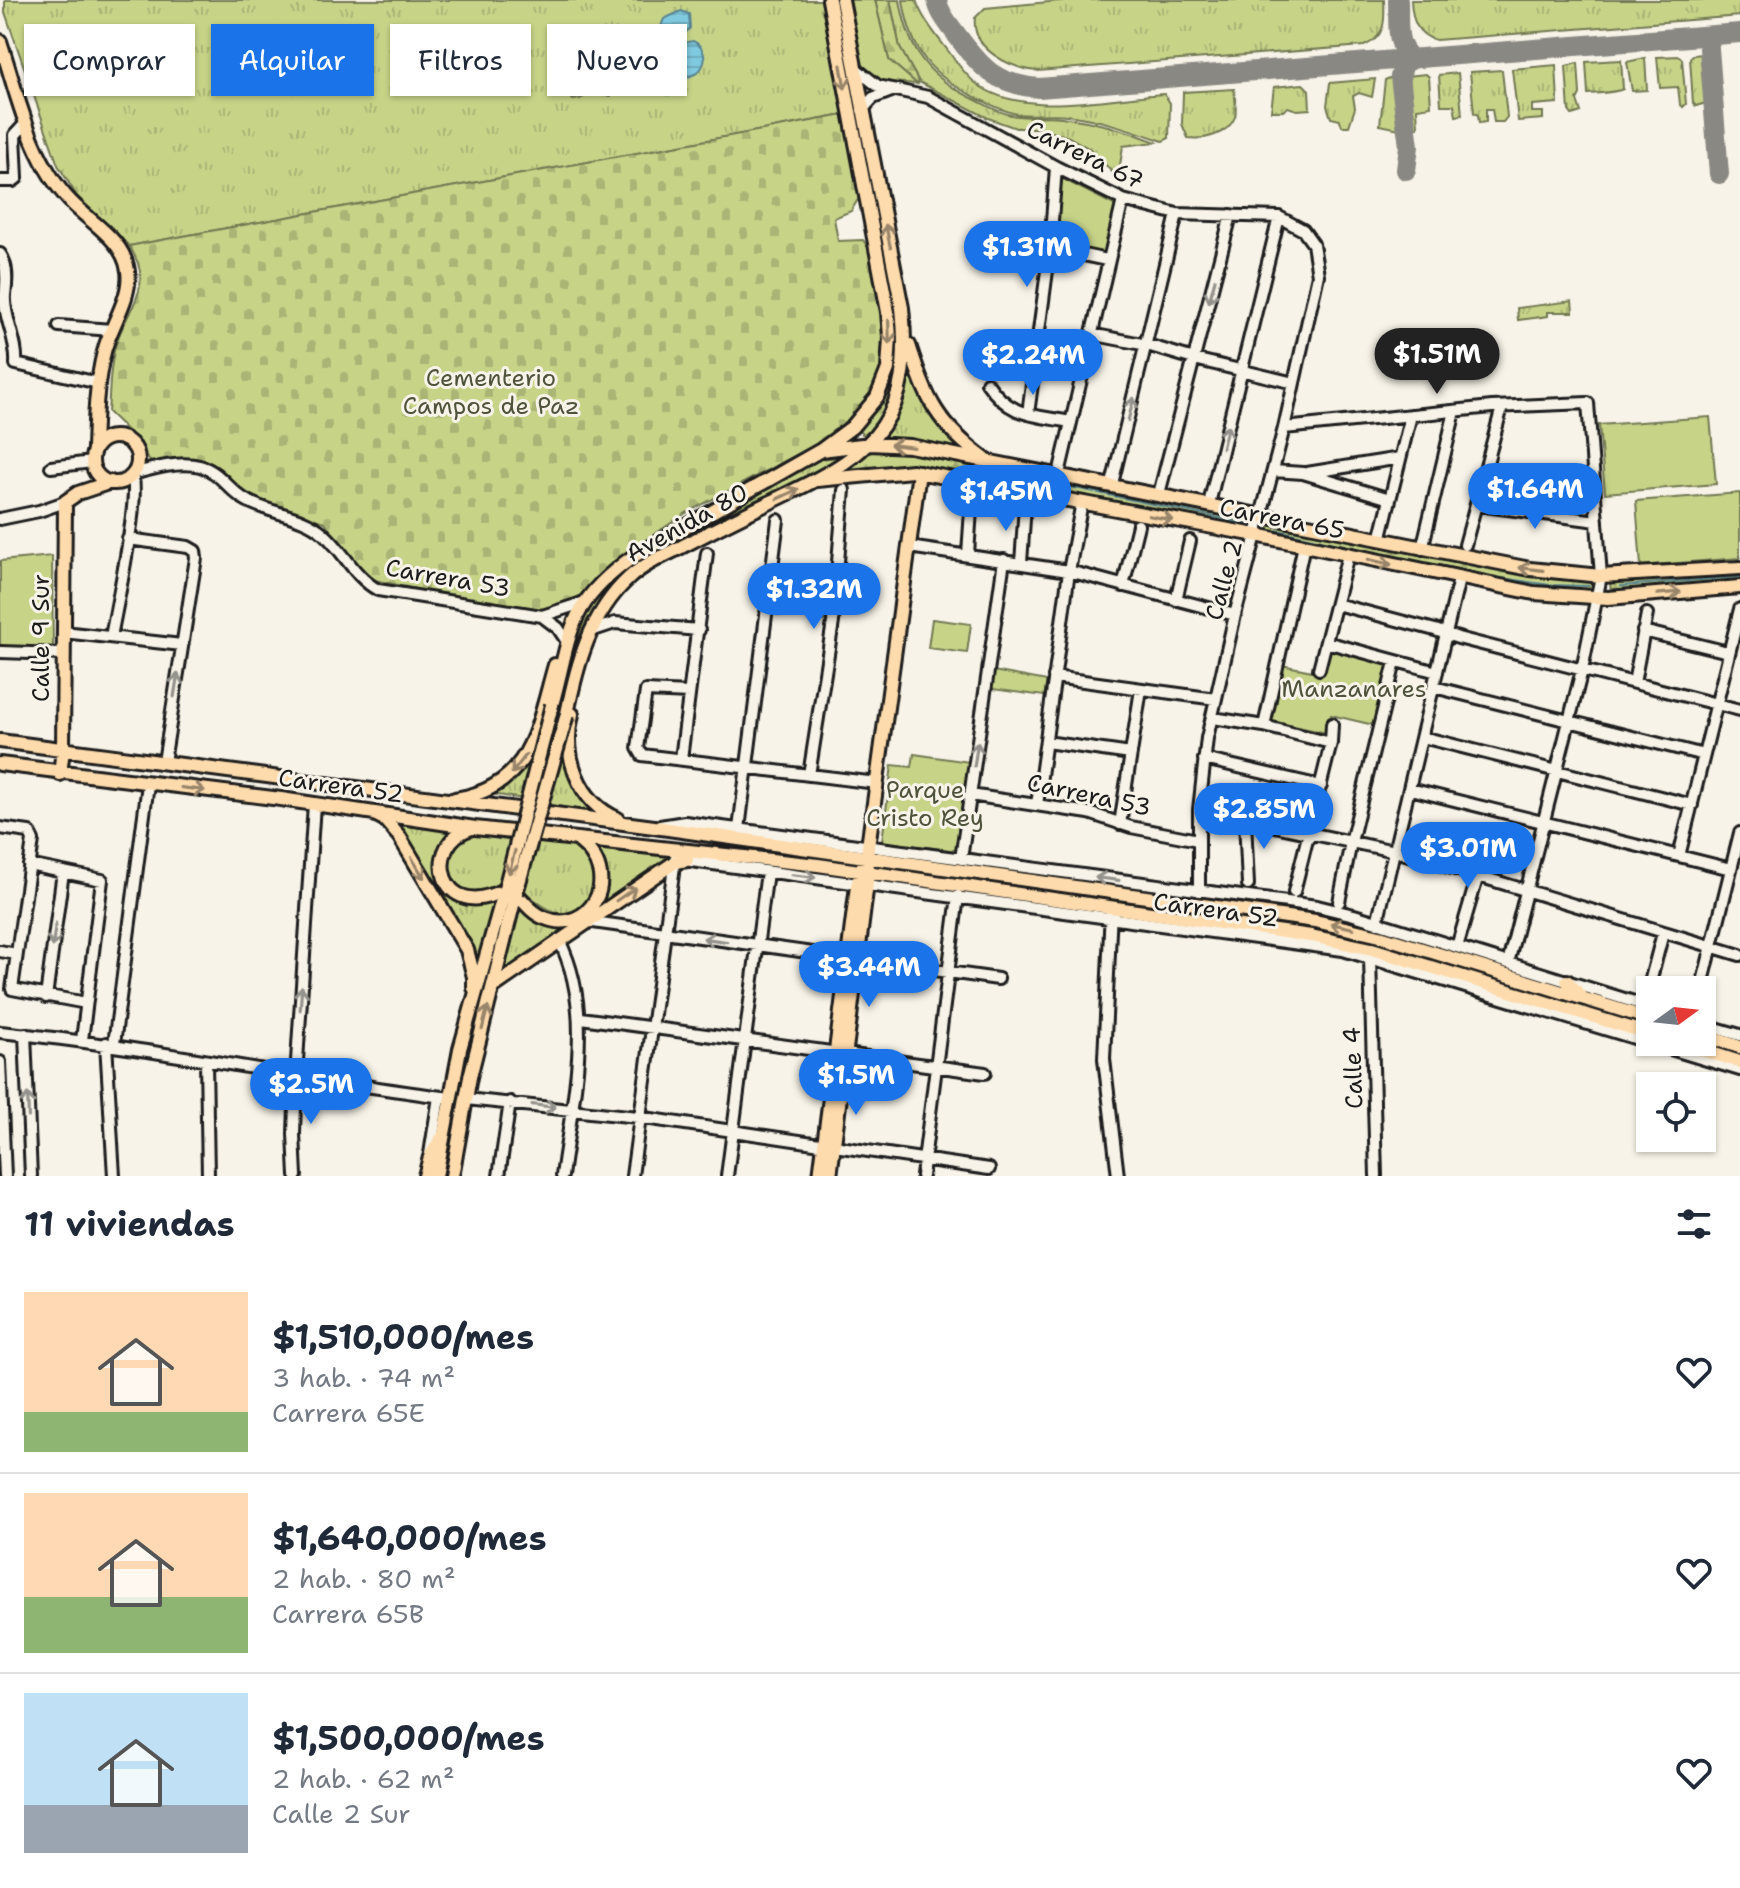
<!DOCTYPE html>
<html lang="es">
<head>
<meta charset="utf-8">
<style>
  body { margin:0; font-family:"Shantell Sans",sans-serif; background:#f2f2f3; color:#1f2937; height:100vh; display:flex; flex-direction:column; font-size:30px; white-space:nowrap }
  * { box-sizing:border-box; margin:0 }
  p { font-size:26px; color:#747a83 }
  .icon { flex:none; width:44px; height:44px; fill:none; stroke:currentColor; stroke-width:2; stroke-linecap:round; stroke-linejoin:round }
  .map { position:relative; height:1176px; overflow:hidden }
  .details { display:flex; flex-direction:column; background:#fff; flex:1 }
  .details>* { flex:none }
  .hud { position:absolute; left:24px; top:24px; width:800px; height:72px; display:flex; gap:16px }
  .needle { width:52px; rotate:75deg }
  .controls { position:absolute; left:1636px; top:976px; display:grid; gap:16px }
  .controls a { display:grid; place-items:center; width:80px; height:80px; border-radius:0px; background:#fff; box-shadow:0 2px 6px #0004; font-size:40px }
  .price { position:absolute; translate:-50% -68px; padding:0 18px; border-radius:28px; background:#1a73e8; color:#fff; font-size:26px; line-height:52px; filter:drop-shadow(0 2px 4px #0008) }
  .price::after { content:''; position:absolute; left:50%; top:48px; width:24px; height:18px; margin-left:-12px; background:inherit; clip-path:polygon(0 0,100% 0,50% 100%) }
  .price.active { background:#222; color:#fff }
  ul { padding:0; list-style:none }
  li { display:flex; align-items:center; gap:24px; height:200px; padding:0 24px }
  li+li { border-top:2px solid #e0e1e3 }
  li span { display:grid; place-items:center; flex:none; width:224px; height:160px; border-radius:0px; color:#555 }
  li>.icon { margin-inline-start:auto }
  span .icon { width:96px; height:96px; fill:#fffc; stroke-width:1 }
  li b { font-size:34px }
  h2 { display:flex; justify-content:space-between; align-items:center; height:96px; padding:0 24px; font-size:34px }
  .pill { padding:0 28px; border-radius:0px; background:#fff; box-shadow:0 2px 6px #0004; font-size:28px; line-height:72px }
  .pill.active { background:#1a73e8; color:#fff }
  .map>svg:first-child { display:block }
</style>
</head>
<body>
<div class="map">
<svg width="1740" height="1176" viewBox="0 0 1740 1176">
  <defs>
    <pattern id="grass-tufts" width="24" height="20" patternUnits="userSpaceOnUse" patternTransform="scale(2)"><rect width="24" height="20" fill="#c7d488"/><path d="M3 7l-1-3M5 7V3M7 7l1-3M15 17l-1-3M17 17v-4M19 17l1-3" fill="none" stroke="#aab575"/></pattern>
    <pattern id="forest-firs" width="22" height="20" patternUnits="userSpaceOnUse" patternTransform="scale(2)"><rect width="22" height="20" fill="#c7d488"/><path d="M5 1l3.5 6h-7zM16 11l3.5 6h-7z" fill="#aab575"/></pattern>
    <pattern id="cemetery-stones" width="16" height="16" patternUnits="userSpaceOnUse" patternTransform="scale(2)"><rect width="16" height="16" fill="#c7d488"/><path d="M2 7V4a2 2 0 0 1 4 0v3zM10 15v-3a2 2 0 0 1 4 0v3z" fill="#aab575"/></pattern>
    <pattern id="water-rules" width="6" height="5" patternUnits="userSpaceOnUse" patternTransform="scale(2)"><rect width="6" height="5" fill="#80cae0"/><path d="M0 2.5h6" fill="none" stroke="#6eadc0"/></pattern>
  </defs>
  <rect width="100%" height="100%" fill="#f7f3e8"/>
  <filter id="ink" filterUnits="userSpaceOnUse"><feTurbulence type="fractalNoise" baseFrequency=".0125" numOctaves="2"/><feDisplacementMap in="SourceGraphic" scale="16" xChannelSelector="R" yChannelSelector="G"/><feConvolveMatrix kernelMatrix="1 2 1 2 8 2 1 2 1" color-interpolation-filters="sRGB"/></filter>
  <g filter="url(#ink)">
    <path fill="url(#grass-tufts)" stroke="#727852" stroke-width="2" d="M5,0H823L844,115L129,246L77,196L58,165L5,12Z
      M890,0H900C909,54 929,78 978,101C990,107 1004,115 1018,116C1032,118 1047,115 1061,117C1093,121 1127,130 1156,142L1123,146L1118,178L1090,149L1069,137L1038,128H1016L988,118L919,82L900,48Z
      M903,0H916C922,19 937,36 949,52C957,63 966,76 977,84C1022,119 1110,97 1164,94L1170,103L1169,138L1163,141C1132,130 1100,119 1067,115C1051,113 1034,116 1018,114C1003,112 990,104 977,98C931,75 911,53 903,0Z
      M1070,0H1384C1385,20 1386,37 1364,46L1037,71C1011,68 971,50 975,18L985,8Z
      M1411,0H1740V16L1436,40C1416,35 1412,19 1411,0Z
      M1703,54L1706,57L1709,102L1696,106L1693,103L1690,58L1693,55Z
      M1679,56L1682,59L1686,104L1683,107L1680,104L1678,87L1660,88L1657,57Z
      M1645,58L1647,90L1632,91L1627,62Z
      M1621,60L1623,89C1614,93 1599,93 1588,94L1586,62Z
      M1578,63L1580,94L1577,100L1581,112L1572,115L1569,111L1566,66Z
      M1556,65L1558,103L1532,105V112H1543V119L1518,121L1512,69Z
      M1502,70L1507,117L1503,122H1494L1492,109H1486V122L1479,123L1478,115L1474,113L1470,72Z
      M1458,73L1462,115L1456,116L1454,105H1441L1439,75Z
      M1426,74L1429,77L1431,106L1417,108L1418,127L1413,128L1404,79L1406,76Z
      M1392,77L1395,82L1402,126L1399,129L1380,125L1385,80Z
      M1375,79L1372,97L1359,93L1353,96L1355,108L1349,126H1342L1340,120L1331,118L1327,106L1330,83Z
      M1303,84L1309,90L1310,109L1297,110L1288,107L1283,111H1271L1274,87Z
      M1234,89C1235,97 1237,109 1235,117C1228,135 1204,140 1188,138L1182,124L1183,92Z
      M884,231L901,323L900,368L886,411L867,435L862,434L856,428L879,403L875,233Z
      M1572,301L1573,312H1548V316L1518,320L1517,308Z
      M910,373L938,425L971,454L882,438L901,407Z
      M845,457L655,557L613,586L587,620L577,642L571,638L585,607L604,584L635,561L814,459Z
      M564,734L577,787L596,813L546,804Z
      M536,747L524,799L492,794L521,770Z
      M390,816L456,829C449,836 440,843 437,853C433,870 443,895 459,902C470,907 484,902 496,899L479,969C461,919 424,857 390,816Z
      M467,833L512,841L500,889C477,902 451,891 449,864C448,858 449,851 452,846C456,841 463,837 467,833Z
      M535,841L585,848L590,857L597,885C576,927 550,917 522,888Z
      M597,846L672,854L671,858L500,974L518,903L532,919L544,923L598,905L604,896L608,881L606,866Z"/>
    <path fill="url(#forest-firs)" stroke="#727852" stroke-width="2" d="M875,0H890L900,48L919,82L917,84L889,60Z
      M617,53L639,73L641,82L628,89L620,85L615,87L611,96L589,94L580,99L573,100L563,91V81C575,71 587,71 602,69Z
      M896,449L1250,516L1247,531L914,465L842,475L869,450Z
      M1271,521L1592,578L1591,593L1517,587L1267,535Z
      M1740,571V584L1611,594L1610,579Z"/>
    <path fill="url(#cemetery-stones)" stroke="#727852" stroke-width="2" d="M844,115L860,196L851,211L834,218L838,241L863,240L872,253L885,322L883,367L874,391L854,420L830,437L686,513L619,558L578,597L536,613L519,611L365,578L342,550L325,522L259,502L191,463L151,462L145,456L140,443L108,412C110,391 109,365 116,344C127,307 157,287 129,246Z"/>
    <path fill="#c7d488" stroke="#727852" stroke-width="2" d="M849,0H875L889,60L917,84L879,81L861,67Z
      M1059,177L1118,207L1106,258L1052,245Z
      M1710,417L1716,484L1605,493L1599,425Z
      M1740,493V558L1641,566L1636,501Z
      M52,556L53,648H0V561Z
      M771,602L826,609L825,621L770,614Z
      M932,619L971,624L967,653L928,648Z
      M1330,650L1392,666L1378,726L1331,715L1327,733L1269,721L1281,665L1323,673Z
      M993,671L1047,681L1044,696L992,689Z
      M914,754L970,762L957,851L882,841L892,765L912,767Z"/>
    <path fill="url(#water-rules)" stroke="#588492" stroke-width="2" d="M681,11L689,14L690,28L681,38L661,43L657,37L664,19Z
      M693,41C705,47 709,62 698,72C695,75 690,75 687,78C680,83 679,94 669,95C663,95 657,90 652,88L648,72L660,65L661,55L666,46Z"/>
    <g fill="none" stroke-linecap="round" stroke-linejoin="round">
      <path stroke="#588492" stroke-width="2" d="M964,465L1248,524
        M1277,530L1435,566
        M1465,573L1550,585L1589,586
        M1621,586L1740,577"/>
      <path stroke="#8a8882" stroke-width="20" d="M937,0C939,13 948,23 956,34C981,68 995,84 1039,88L1740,33
        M1398,0C1399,20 1394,48 1413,59L1404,63L1400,77L1409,146L1406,170
        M1708,36L1719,174"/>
      <g stroke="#1c1c1c" stroke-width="16">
        <path id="minor" d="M855,68L878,86L928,97L1056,167L1123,200L1177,214L1279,217L1303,230L1313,244L1318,275L1284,428L1235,615L1207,738L1199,810V891
          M862,110L873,98L894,90
          M0,181H13L17,178L15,135L26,123
          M1050,248L1107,260
          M0,254C8,265 7,281 5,295C3,318 18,340 16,364L98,383
          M59,326L112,330
          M1091,334L1147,345L1194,359L1294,383
          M987,383C1010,417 1033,415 1071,422
          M1028,414L1050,248L1056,167
          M1284,428L1492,407L1588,403L1601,576L1582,670L1508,963
          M51,467L92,462
          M1273,471L1303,473L1390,499
          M1307,473L1400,458
          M133,474C154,468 179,461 200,466C219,471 229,490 244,499C268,514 302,514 323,533C344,551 353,576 378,590L542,616L585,602
          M1059,474L1123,200
          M1112,484L1177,214
          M1159,494L1231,215
          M1209,504L1279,217
          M1477,505L1597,521
          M0,519L39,511L65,502
          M128,539L188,547L195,551L196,558L164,762
          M1380,540L1411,415
          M1465,545L1502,407
          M909,547L1069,571L1235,615
          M1422,549L1455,411
          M968,554L972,495
          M1021,563L1025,505
          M1123,586L1138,525
          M1176,600L1190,541
          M1336,604L1435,630L1458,638L1740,710
          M542,616L558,628L566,640
          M591,631L615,623L699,630
          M1643,631L1728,652
          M63,632L182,645
          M111,637C116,608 141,496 132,475
          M1326,642L1437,672
          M0,652L62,654
          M1319,669L1348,555
          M1054,677L1216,699
          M1634,683L1647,614
          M1434,687L1704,755
          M689,693L646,691L638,748L642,755L877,783
          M1213,718L1264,726L1331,743
          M1264,726L1304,545
          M1422,737L1692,805
          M1046,742L1131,754
          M681,759L707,553
          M1204,759L1321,786
          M809,775L833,622L844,490
          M1410,789L1731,869
          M970,795L1089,813L1131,827L1198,840
          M1037,805L1069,571L1082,502
          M1199,810L1399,852L1740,955
          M1245,819L1248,885
          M1120,824L1141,689
          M660,826L685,822L1317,906L1354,915L1650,1007
          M0,828L29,832L33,840L12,989L86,1003
          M739,829L778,520
          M1679,856L1740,609
          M682,857L691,861L1343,950L1740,1070
          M961,859L1004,560
          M29,865L102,880L82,1040
          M1294,892L1331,743L1332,724
          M1339,902L1351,842L1395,662
          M1111,910L1104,1059L1118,1176
          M586,921L998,979
          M1377,923L1459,579
          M559,940C596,1013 572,1099 562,1176
          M1457,947L1478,875
          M0,951L16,954
          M1370,958L1376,1176
          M1701,990L1740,833
          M46,997L63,872
          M1644,1005L1663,933
          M581,1018L985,1073
          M1702,1024L1740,1035
          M0,1032C151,1047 300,1079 451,1098
          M25,1034L31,1176
          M106,1043L114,1176
          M114,1044L148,784
          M206,1061L208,1176
          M0,1062L5,1176
          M466,1099L638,1117L989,1169
          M430,1154L439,1097
          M296,1176L294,1134L296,1076L314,804
          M499,1176L510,1102
          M632,1176L675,859
          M727,1176L767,872
          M922,1176L958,896"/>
      </g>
      <g stroke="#1c1c1c" stroke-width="18">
        <path id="major" d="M0,41C18,96 30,159 71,202C91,223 124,240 128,271C132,297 110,326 104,352C96,383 95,417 94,449
          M909,345C927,401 937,424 985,459
          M92 460a23 23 0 1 1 46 0a23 23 0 1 1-46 0Z
          M821,450L870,444L910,446L1530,569L1601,576L1740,568
          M817,480L912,471L1256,535L1534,593L1608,598L1740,587
          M552,705C572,632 566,604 634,556L821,450L852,427L877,397L888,369L890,337L888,312L829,0
          M567,714C577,664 590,614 629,578C645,563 668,554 687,544C719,527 752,511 785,495C879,451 913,417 902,308L842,0
          M572,714C562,755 578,802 618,819
          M0,741L654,827L1315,921L1380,936L1650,1019
          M0,764L281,799L475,828L818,865L1311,936L1372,949L1650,1034
          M60,774L63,749L65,502L78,493L111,482
          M455,799C532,787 537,727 555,665
          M374,814L384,819L399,836L467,950L474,977V988
          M472,828C421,842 439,926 505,889
          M516,893C524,902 533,914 545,918C588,936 626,877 578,840
          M1567,981L1582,997
          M493,987L675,862L687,860
          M1702,1035L1740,1047
          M1677,1042L1740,1062
          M1661,1047L1669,1042
          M425,1176L430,1157L441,1139
          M436,1176L460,1049L505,889
          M452,1176L470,1077L516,893
          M820,1176L857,886L863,865
          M830,1176L867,883L868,847L919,472"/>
      </g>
      <use href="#minor" stroke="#f7f3e8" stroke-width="10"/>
      <use href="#major" stroke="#fedbac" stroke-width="12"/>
      <g stroke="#1c1c1c" stroke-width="18" stroke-linecap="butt">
        <path id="major-bridge" d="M505,889L552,705
          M516,893L567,714"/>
      </g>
      <use href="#major-bridge" stroke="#fedbac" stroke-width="12"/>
    </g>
    <defs><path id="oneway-shaft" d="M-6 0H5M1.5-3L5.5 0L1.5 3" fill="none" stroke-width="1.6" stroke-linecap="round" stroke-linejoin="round" transform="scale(2)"/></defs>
    <g stroke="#98856b">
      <use href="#oneway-shaft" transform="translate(843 77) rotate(80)"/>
      <use href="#oneway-shaft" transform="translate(888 236) rotate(-102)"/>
      <use href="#oneway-shaft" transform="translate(889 332) rotate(88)"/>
      <use href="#oneway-shaft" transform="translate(902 446) rotate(-173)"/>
      <use href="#oneway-shaft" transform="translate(788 494) rotate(-25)"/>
      <use href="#oneway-shaft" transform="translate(1161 518) rotate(11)"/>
      <use href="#oneway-shaft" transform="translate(1380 562) rotate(13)"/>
      <use href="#oneway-shaft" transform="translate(1531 569) rotate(-173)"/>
      <use href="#oneway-shaft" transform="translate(1669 593) rotate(-5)"/>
      <use href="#oneway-shaft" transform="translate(519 764) rotate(128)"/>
      <use href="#oneway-shaft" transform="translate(193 789) rotate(7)"/>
      <use href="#oneway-shaft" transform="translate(512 862) rotate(104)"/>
      <use href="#oneway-shaft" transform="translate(418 868) rotate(59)"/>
      <use href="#oneway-shaft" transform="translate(626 894) rotate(-34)"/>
      <use href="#oneway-shaft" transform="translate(1342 926) rotate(-168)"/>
      <use href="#oneway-shaft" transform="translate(485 1018) rotate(-76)"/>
    </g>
    <g stroke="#94928c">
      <use href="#oneway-shaft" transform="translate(1212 291) rotate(105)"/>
      <use href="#oneway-shaft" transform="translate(1131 409) rotate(-76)"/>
      <use href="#oneway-shaft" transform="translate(1225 437) rotate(-76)"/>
      <use href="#oneway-shaft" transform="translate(176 685) rotate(-81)"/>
      <use href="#oneway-shaft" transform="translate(976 754) rotate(-82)"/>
      <use href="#oneway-shaft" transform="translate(804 876) rotate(6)"/>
      <use href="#oneway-shaft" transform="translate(1107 879) rotate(-173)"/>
      <use href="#oneway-shaft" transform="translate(54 935) rotate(98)"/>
      <use href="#oneway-shaft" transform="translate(715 940) rotate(-172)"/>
      <use href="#oneway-shaft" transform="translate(301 998) rotate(-86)"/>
      <use href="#oneway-shaft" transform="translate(28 1105) rotate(-92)"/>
      <use href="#oneway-shaft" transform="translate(544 1106) rotate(7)"/>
    </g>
  </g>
  <g text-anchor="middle" stroke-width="6" stroke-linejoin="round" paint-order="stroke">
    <g font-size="24" fill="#1c1c1c" stroke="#f7f3e8">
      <text transform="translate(1085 155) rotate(26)" y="8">Carrera 67</text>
      <text transform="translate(1282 519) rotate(11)" y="8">Carrera 65</text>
      <text transform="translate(687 523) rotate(-29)" y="8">Avenida 80</text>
      <text transform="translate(448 578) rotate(10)" y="8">Carrera 53</text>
      <text transform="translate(1224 580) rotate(-75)" y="8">Calle 2</text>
      <text transform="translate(41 638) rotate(-90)" y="8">Calle 9 Sur</text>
      <text transform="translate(341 786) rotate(8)" y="8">Carrera 52</text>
      <text transform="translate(1089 795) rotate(12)" y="8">Carrera 53</text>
      <text transform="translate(1216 910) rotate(8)" y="8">Carrera 52</text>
      <text transform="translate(1353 1068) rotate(-92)" y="8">Calle 4</text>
    </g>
    <g font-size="24" fill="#4f533c" stroke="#f7f3e8">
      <text x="491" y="386">Cementerio<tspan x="491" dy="28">Campos de Paz</tspan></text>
      <text x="1354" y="697">Manzanares</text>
      <text x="925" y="798">Parque<tspan x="925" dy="28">Cristo Rey</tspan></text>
    </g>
  </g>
</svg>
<div class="controls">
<a><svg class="needle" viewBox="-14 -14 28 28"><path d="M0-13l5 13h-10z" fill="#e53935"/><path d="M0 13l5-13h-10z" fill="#747a83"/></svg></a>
<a><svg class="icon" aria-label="locate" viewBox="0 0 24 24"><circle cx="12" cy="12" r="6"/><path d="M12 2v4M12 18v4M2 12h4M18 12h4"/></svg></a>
</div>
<b class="price" style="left:1027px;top:289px">$1.31M</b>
<b class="price active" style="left:1437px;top:396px">$1.51M</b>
<b class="price" style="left:1033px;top:397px">$2.24M</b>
<b class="price" style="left:1535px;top:531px">$1.64M</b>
<b class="price" style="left:1006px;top:533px">$1.45M</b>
<b class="price" style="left:814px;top:631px">$1.32M</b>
<b class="price" style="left:1264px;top:851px">$2.85M</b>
<b class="price" style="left:1468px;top:890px">$3.01M</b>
<b class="price" style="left:869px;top:1009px">$3.44M</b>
<b class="price" style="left:856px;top:1117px">$1.5M</b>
<b class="price" style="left:311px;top:1126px">$2.5M</b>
<div class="hud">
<a class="pill">Comprar</a>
<a class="pill active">Alquilar</a>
<a class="pill">Filtros</a>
<a class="pill">Nuevo</a>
</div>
</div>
<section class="details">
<h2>11 viviendas<svg class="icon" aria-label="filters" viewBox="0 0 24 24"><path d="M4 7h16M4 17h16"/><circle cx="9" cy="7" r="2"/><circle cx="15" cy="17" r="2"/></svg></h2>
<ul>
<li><span style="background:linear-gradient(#ffd9b3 75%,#8fb573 0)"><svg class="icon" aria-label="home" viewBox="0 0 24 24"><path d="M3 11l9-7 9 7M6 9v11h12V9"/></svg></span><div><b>$1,510,000/mes</b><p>3 hab. · 74 m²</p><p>Carrera 65E</p></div><svg class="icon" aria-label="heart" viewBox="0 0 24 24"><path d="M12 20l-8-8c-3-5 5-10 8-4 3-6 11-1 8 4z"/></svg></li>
<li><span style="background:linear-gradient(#ffd9b3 65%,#8fb573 0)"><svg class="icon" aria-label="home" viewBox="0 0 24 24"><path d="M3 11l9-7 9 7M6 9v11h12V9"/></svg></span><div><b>$1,640,000/mes</b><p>2 hab. · 80 m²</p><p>Carrera 65B</p></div><svg class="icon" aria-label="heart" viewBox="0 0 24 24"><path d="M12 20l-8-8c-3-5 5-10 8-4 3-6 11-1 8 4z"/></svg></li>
<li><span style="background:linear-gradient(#bfe0f5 70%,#9aa5b1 0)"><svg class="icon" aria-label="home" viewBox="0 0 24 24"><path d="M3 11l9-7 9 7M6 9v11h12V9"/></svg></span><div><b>$1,500,000/mes</b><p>2 hab. · 62 m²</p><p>Calle 2 Sur</p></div><svg class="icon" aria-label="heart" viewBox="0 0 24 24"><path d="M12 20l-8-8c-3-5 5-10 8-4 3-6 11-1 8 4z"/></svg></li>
</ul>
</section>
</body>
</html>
